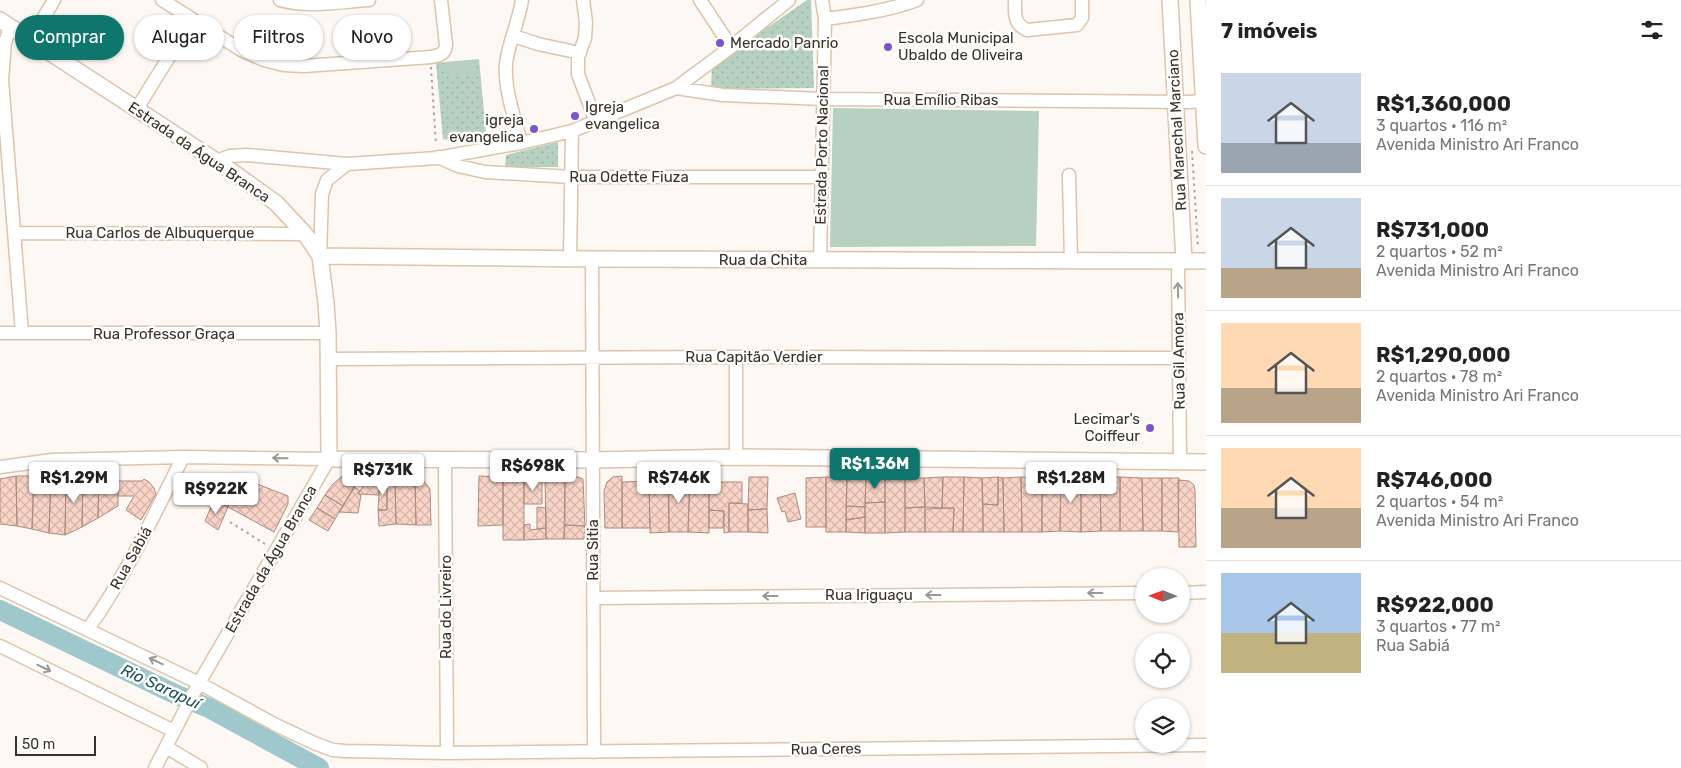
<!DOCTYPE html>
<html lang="pt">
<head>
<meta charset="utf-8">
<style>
  body { margin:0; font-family:Rubik,sans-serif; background:#f6f6f6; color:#222; height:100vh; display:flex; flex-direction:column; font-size:19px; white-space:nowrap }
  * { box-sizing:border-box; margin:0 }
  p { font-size:16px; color:#767676 }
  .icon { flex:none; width:28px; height:28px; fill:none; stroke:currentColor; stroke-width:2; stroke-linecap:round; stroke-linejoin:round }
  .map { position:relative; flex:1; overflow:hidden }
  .sheet { display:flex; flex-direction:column; background:#fff; width:475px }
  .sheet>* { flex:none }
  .guide { position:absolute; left:15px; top:15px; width:475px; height:45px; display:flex; gap:10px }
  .needle { width:32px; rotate:271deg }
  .buttons { position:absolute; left:1135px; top:568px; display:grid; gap:10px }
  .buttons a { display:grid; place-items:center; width:55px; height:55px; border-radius:50%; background:#fff; box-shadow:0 1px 4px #0004; font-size:25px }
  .scale { position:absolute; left:15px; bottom:12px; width:81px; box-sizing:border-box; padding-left:5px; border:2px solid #3a3026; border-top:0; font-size:14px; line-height:18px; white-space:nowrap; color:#3a3026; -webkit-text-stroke:4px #fff; paint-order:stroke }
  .price { position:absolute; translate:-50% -42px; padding:0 11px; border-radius:5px; background:#fff; color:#222; font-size:16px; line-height:32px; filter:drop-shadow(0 1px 2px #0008) }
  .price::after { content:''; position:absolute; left:50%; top:30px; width:15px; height:11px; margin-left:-8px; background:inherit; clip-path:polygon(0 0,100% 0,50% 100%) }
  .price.active { background:#0f766e; color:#fff }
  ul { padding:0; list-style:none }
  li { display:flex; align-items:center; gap:15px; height:125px; padding:0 15px }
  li+li { border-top:1px solid #e0e0e0 }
  li span { display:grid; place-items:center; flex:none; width:140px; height:100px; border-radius:0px; color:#555 }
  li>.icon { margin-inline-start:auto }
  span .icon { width:60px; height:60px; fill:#fffc; stroke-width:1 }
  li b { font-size:21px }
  h2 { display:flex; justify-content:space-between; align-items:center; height:60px; padding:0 15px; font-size:21px }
  .chip { padding:0 18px; border-radius:22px; background:#fff; box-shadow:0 1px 4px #0004; font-size:18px; line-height:45px }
  .chip.active { background:#0f766e; color:#fff }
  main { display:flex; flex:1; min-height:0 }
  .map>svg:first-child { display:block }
</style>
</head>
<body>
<main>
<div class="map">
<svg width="1206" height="768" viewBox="0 0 1206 768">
  <defs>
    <pattern id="park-dots" width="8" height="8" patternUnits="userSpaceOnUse" patternTransform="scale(1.25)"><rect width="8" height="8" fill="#b7d1c1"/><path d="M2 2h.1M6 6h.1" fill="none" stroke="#9eb4a6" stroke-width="1.8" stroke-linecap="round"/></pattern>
    <pattern id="building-cross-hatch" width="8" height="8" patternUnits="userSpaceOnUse" patternTransform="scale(1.25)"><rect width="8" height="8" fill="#f9d4c7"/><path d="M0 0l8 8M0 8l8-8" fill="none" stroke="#d6b6ab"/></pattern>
  </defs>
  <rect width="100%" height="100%" fill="#fdf8f3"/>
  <path fill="url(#park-dots)" d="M807,0H811L814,88L711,89L712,66Z
    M479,59L487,144L479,145L443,139L436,63Z
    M558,142V167H505L506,155Z"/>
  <path fill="#b7d1c1" d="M476,60L477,74L447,76L446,62Z
    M833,108L1039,111L1036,246L830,247Z"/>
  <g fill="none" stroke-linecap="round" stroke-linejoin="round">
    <path stroke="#9ec8cc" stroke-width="20" d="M0,610L177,695L209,708L319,768"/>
  </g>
  <path fill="url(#building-cross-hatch)" stroke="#ae8c80" d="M51,475L49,533L32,529L34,476Z
    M51,475L66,476L65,535L49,533Z
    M228,475L238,479L233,490L224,487Z
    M353,475L361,477L343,506L325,495L332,485L341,477Z
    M16,476L17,526L0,524V479Z
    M16,476H34L32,529L17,526Z
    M66,476H83L82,527L65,535Z
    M83,476H99L98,518L82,527Z
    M99,476H118V506L98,518Z
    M479,476L503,477V525L478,526Z
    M622,476V528H605L604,491L607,482L613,477Z
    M239,477L288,496V504L274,532L228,507Z
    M503,477H524V540H503Z
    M545,477H565L564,539H546Z
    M565,477H578L583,479L585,526L565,525Z
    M669,477H690L688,532H669Z
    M690,477H709V533L688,532Z
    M749,477H768L767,509L748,510Z
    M826,477V527H806V478Z
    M826,477H847L846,532H826Z
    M847,477L866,478L865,507L846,506Z
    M905,477V532L885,533V478Z
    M943,477L942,508L925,507L924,478Z
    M943,477H964L963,532H953L954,508H942Z
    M964,477L982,478L983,532H963Z
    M998,477L1003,478L1004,532H983V504L998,505Z
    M998,477V505L983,504L982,478Z
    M1021,477L1022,532H1004L1003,478Z
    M1021,477L1042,478V532H1022Z
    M1061,477L1060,531L1042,532V478Z
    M1061,477H1081V532L1060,531Z
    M1081,477H1100L1101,531L1081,532Z
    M1100,477H1120V531H1101Z
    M1120,477L1142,478L1143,531H1120Z
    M866,478H885V502L865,503Z
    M905,478H924L925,507L905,508Z
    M1142,478H1162V531H1143Z
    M1162,478H1179L1178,532L1162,531Z
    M144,479L149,482L154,488L156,494L141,520L126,510L134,496H118V481H142Z
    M371,479L380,480L379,495L358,494L366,482Z
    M380,480H387V510H378Z
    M387,480H395L396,524L379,526L378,510H387Z
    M1178,480L1189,481L1194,485L1195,491L1196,547H1179Z
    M395,481H415L416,525L396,524Z
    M415,481H424L430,489L431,525H416Z
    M524,481H542V504H524Z
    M649,481L650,528H622V482Z
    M649,481L668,482L669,532L650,533Z
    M709,482H742V503H729V532L724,533V511L709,510Z
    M219,486L233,490L228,507L214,500Z
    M354,487L360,491L358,494L361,495L358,513L339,512Z
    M795,493L801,519L788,522L785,511L782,512L777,498Z
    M325,495L343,506L335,519L317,508Z
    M214,500L228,507L218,530L205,521Z
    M885,502V533H865V503Z
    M729,503L748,504V532H729Z
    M846,506L865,507V517L846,520Z
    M537,507L546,508V528L537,529Z
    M925,507V532H905V508Z
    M317,508L335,519L328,531L309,520Z
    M954,508L953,532H925V509Z
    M767,509L768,533L748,532V510Z
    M709,510L724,511L723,528H709Z
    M865,517V533L846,532V520Z
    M530,524V530L546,528V539L524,540V525Z
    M565,525L585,526L584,539H564Z"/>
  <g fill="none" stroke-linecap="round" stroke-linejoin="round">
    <g stroke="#ddc4aa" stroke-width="15">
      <path id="minor" d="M162,0L241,50L264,60L284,65L304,66L431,57C439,55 445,55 446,45L441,0
        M280,0C308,8 340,2 369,0
        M583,0L586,22L585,38L578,57V74L596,122
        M700,0L731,47
        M1015,0C1015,12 1013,24 1027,30L1077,25L1082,18V0
        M825,19C856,15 887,11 917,0
        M10,26L5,43L2,80L22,333
        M514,36L538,44L580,53
        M30,41L54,0
        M676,88L723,95L823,99L1189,102L1203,101L1206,99
        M136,110L192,20
        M521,143C515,118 504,90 506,64C508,44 519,21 522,0
        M438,157L458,166L485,172L571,177H822
        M216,161L230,156L247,155L347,164
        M1069,175L1071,261
        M15,233L305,234
        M320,256L322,194L327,180L347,164L437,158L521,143L572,131L676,88L731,47L789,0
        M570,259L572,131
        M592,259L594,752
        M820,260L825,19L822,0
        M1178,261L1180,461
        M0,333H328
        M328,359L736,357L1179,358
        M736,457V357
        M445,460L447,753
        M0,467L52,460L183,457L329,459L199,683L155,768
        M0,588L199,683L276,725L314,743L333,750L345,751L447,753L1206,745
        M1181,593L1206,592
        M594,598L1144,593
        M88,629C126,576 154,515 183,457
        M0,646L174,731
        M166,747L201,768"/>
    </g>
    <g stroke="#ddc4aa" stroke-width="18">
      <path id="major" d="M1170,0L1184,261
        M1198,0L1206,146
        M0,20L230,170L276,203L305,234L320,256L326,303L328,333L329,459L593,460L736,457L1206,462
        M320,256L592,259L1206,261"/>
    </g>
    <path stroke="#aca59e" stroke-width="2" stroke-dasharray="2.5 4" stroke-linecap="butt" d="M431,67L436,145
      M1192,151L1198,248
      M230,522L265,544"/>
    <use href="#minor" stroke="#fff" stroke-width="12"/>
    <use href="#major" stroke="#fff" stroke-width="15"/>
  </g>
  <defs><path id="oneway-shaft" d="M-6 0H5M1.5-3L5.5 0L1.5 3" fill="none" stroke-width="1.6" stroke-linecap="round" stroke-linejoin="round" transform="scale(1.25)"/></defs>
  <g stroke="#9c9892">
    <use href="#oneway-shaft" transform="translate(1178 290) rotate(-91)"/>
    <use href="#oneway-shaft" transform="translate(280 458) rotate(-179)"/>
    <use href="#oneway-shaft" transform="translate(1095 593) rotate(180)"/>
    <use href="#oneway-shaft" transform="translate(933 595) rotate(180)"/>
    <use href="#oneway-shaft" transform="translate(770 596) rotate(180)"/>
    <use href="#oneway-shaft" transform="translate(156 661) rotate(-154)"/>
    <use href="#oneway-shaft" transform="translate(44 668) rotate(26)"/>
  </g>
  <g fill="#7f53cc" stroke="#fff" stroke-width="2">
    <circle cx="720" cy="43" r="5"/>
    <circle cx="888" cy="47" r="5"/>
    <circle cx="575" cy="116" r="5"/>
    <circle cx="534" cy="129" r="5"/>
    <circle cx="1150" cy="428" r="5"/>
  </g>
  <g text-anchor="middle" stroke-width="5" stroke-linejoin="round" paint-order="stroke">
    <g font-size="15" fill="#3a3026" stroke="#fff" text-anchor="start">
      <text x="898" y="43">Escola Municipal<tspan x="898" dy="17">Ubaldo de Oliveira</tspan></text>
      <text x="730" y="48">Mercado Panrio</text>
      <text x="585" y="112">Igreja<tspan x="585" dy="17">evangelica</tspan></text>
      <text x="524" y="125" text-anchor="end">igreja<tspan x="524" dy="17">evangelica</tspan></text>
      <text x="1140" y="424" text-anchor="end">Lecimar's<tspan x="1140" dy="17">Coiffeur</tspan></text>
    </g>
    <g font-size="15" fill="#3a3026" stroke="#fff">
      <text x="941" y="105">Rua Emílio Ribas</text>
      <text transform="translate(1177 130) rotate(-93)" y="5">Rua Marechal Marciano</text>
      <text transform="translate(822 145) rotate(-89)" y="5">Estrada Porto Nacional</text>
      <text transform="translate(199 152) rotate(34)" y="5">Estrada da Água Branca</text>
      <text x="629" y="182">Rua Odette Fiuza</text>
      <text x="160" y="238">Rua Carlos de Albuquerque</text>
      <text x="763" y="265">Rua da Chita</text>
      <text x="164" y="339">Rua Professor Graça</text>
      <text x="754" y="362">Rua Capitão Verdier</text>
      <text transform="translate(1179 361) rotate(-91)" y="5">Rua Gil Amora</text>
      <text transform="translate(593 550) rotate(-90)" y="5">Rua Sitia</text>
      <text transform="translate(131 558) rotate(-61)" y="5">Rua Sabiá</text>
      <text transform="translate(271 559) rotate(-60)" y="5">Estrada da Água Branca</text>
      <text x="869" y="600">Rua Iriguaçu</text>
      <text transform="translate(446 607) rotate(-90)" y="5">Rua do Livreiro</text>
      <text transform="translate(826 749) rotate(-1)" y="5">Rua Ceres</text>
    </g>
    <g font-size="16" font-style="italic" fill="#185358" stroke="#fff">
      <text transform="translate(161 686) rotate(25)" y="6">Rio Sarapuí</text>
    </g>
  </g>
</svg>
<div class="buttons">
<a><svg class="needle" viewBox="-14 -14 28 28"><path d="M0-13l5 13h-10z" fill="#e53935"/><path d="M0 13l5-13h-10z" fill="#767676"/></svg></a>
<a><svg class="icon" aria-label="locate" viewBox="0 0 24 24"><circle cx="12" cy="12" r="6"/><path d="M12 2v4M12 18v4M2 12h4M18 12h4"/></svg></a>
<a><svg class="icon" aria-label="layers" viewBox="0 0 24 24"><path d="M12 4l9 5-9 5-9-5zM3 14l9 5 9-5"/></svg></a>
</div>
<div class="scale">50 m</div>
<b class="price active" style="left:875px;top:490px">R$1.36M</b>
<b class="price" style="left:533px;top:492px">R$698K</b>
<b class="price" style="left:383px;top:496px">R$731K</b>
<b class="price" style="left:74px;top:504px">R$1.29M</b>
<b class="price" style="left:679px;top:504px">R$746K</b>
<b class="price" style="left:1071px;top:504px">R$1.28M</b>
<b class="price" style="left:216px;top:515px">R$922K</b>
<div class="guide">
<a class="chip active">Comprar</a>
<a class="chip">Alugar</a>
<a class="chip">Filtros</a>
<a class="chip">Novo</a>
</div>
</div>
<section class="sheet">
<h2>7 imóveis<svg class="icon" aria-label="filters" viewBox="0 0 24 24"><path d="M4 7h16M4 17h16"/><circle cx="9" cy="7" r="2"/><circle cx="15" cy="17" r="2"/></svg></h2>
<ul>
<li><span style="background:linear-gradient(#c9d6e8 70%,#9aa5b1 0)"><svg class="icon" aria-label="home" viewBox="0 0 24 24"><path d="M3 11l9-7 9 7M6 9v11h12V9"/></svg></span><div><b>R$1,360,000</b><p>3 quartos · 116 m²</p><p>Avenida Ministro Ari Franco</p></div></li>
<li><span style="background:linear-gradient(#c9d6e8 70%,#b9a48a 0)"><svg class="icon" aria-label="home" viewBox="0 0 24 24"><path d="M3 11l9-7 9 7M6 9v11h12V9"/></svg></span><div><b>R$731,000</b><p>2 quartos · 52 m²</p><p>Avenida Ministro Ari Franco</p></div></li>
<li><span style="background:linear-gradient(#ffd9b3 65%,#b9a48a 0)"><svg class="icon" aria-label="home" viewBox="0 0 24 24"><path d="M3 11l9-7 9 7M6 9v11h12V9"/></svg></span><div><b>R$1,290,000</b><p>2 quartos · 78 m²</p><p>Avenida Ministro Ari Franco</p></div></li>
<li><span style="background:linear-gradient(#ffd9b3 60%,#b9a48a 0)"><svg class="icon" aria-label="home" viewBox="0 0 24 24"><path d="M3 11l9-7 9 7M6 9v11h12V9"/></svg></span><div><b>R$746,000</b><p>2 quartos · 54 m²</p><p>Avenida Ministro Ari Franco</p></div></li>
<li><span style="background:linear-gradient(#a9c7e8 60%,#c2b280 0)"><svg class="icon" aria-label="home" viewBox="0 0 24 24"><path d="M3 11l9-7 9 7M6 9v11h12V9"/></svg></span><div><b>R$922,000</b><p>3 quartos · 77 m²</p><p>Rua Sabiá</p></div></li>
</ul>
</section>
</main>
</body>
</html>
